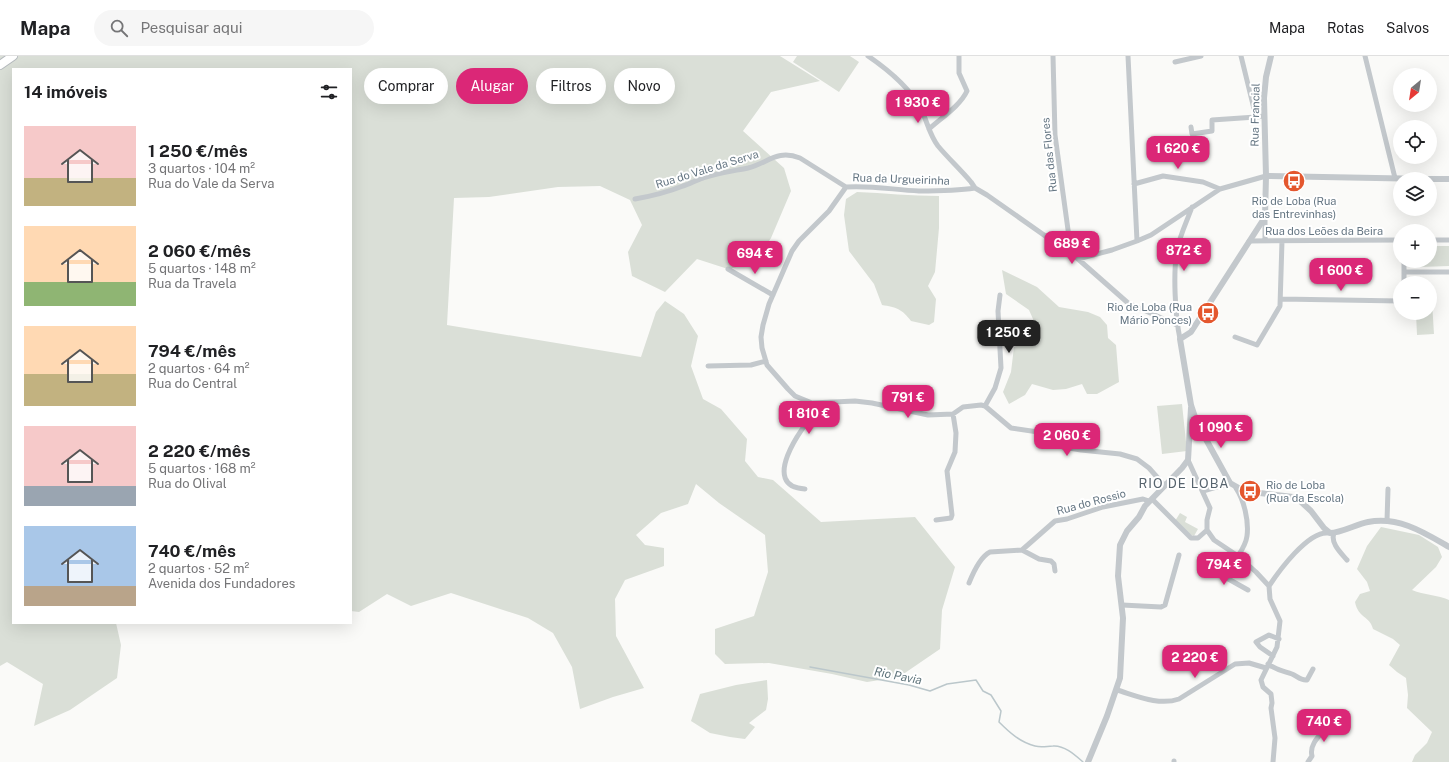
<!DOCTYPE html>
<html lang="pt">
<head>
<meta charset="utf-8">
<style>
  body { margin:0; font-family:"Public Sans",sans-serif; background:#f6f6f6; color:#202124; height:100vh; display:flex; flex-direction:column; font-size:15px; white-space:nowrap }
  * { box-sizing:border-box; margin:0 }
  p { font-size:13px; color:#757577 }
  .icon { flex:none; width:22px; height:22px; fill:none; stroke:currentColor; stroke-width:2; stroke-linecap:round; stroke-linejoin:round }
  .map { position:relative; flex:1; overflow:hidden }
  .sheet { position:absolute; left:12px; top:12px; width:340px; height:556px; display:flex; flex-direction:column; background:#fff; border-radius:0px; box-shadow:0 4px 16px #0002 }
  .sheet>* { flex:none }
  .hud { position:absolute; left:364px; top:12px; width:380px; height:36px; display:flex; gap:8px }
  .needle { width:26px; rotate:210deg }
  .tools { position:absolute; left:1393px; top:12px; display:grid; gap:8px }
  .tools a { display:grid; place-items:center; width:44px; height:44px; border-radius:50%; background:#fff; box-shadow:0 4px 16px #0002; font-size:20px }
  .price { position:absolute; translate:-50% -34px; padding:0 9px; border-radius:8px; background:#db2777; color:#fff; font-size:13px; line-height:26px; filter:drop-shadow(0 1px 2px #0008) }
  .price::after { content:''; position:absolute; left:50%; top:24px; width:12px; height:9px; margin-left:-6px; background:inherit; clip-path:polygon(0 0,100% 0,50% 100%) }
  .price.selected { background:#222; color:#fff }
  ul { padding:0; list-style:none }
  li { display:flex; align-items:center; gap:12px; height:100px; padding:0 12px }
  li span { display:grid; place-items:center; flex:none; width:112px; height:80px; border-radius:0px; color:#555 }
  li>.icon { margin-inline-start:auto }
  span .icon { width:48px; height:48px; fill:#fffc; stroke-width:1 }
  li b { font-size:17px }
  h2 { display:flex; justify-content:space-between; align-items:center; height:48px; padding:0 12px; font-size:17px }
  .tag { padding:0 14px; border-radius:18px; background:#fff; box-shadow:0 4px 16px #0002; font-size:14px; line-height:36px }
  .tag.selected { background:#db2777; color:#fff }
  header { display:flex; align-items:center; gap:24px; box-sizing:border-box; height:56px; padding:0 20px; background:#fff; border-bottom:1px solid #e0e0e0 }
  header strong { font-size:19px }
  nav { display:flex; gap:22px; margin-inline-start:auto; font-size:14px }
  .search { width:280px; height:36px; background:#f6f6f6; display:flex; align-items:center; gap:10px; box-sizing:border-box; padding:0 14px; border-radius:22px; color:#757577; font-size:15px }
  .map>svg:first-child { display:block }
</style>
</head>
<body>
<header>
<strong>Mapa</strong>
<div class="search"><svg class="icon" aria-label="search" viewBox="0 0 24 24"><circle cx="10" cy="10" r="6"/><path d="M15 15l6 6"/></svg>Pesquisar aqui</div>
<nav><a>Mapa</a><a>Rotas</a><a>Salvos</a></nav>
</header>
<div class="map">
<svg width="1449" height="706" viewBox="0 0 1449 706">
  <rect width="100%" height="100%" fill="#fafaf8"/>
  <path fill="#dadfd7" d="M0,0H780L820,25L771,36L743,75L784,112L791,135L771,182L754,207L728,213L697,203L665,236L632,220L628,196L642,169L630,144L600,130L558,131L489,141L454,142L447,269L641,301L656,256L665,245L684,258L698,280L691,310L703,343L721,353L747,383L745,405L758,421L773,424L821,466L915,461L955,511L942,554L940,593L899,621L867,626L832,618L769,607L725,608L715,598V573L754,560L768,516L765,479L719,447L696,428L688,448L661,457L636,479L645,489L664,492V510L625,524L615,543L616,580L644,632L613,641L580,653L572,611L553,577L528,562L451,537L411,550L387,538L359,556L351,555V13H13V567H116L121,589L117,622L70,654L34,670L43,628L7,606L0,610Z
    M797,0H850L859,6L839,36L793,6Z
    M857,136C884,137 911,140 939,140V172L935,216L928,230L936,243L934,266L929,269L911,265C902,253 896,251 882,249L874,228L849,195L844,159L846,143Z
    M1430,190H1449V210L1420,211V205H1430Z
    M1002,214L1037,231L1059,251L1088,256L1100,261L1107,269L1108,282L1116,289L1119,326L1097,338H1087L1082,328L1066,333L1053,334L1032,328L1025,339L1009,348L1003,336L1011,316L1014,291L1023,287L1033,274V263L1029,254L1006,238Z
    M1430,246H1432L1434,278L1417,279L1416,257H1430Z
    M1182,348L1187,395L1162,398L1157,350Z
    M1180,457L1187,461L1185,466L1198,473L1194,480L1189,478L1175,465Z
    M1381,471L1419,479L1438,491L1442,501L1436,511L1412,534C1424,539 1438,539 1449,544V706H1412L1415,699L1427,687L1432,676L1407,652L1408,639L1406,622L1397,616L1389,609L1400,589L1393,583L1373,573C1370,560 1358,562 1355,546L1360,538L1370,535L1367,526L1357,513L1367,490Z
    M767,624L768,643L766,654L749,667L755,671L745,683L730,681L710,677L691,665L700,638L736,629Z"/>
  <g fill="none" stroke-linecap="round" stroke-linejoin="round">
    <path stroke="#bbc7cb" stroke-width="1.5" d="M810,611L909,629L930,635L947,628L976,624L983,635L991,639L1001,655L999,666C1010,677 1020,686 1035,690C1042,692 1047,690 1053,690C1064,689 1075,699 1083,706"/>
    <g stroke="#b4b9bd" stroke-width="10">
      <path id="trunk" d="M0,9L13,0"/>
    </g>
    <path stroke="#c3c8cc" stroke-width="5" d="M868,0C887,13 908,30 920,51C927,64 929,78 938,90C948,102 961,114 971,126L975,132L987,139L1078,203L1128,247L1177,269
      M1053,0L1055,79L1069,181L1068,195
      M1128,0L1137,185
      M1241,0L1256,61L1264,60
      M1365,0L1395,122
      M1175,6L1201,0
      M1191,71L1192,78L1212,75V64L1256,61
      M929,73C941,62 960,50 967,35L959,17V0
      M1134,128L1163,120L1203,126L1220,133
      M846,131L829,155L799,185L792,195L769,248L763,269L761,281L762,292L767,309L788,333L795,340L812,347L855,345L872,347L928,359L953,358L963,351L981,349L985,350L1011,372L1045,377L1054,386L1063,391L1081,394L1120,398L1137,403L1149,412L1165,430
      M846,131C870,129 895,134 919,135C938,135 956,135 975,132
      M635,143C652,140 668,136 683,130C690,128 696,124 703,122C718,117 733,115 748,112C768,107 777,93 800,102L846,131
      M1430,184H1449
      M1249,185L1400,184
      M1265,185V161
      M1078,203L1112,194L1137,185L1151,179L1220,133L1266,120
      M728,213L773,239
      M1404,216H1449
      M1404,227V205
      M1281,243L1400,245
      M1235,281L1257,289L1280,250L1282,185
      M1180,283C1175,259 1173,217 1177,194C1180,179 1187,165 1192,151
      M708,310L751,309L766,305
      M985,350L995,332L1001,312L998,255L1000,239
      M1236,432C1244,444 1249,465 1247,480C1246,488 1242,494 1238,500
      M805,433C759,431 801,371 816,356C820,352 825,350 829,347
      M1203,435L1230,427
      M1152,443L1191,482H1198L1207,474V464L1210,452L1188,404
      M936,464L951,462L952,459L947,415L955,396L956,377L953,358
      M1387,465L1388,433
      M1207,474L1214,484L1238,500L1256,516L1269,530L1270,543L1280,565L1277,591L1261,624L1263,631L1271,638L1272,647L1271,652L1275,682L1273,706
      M1334,477C1330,487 1341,497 1347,504
      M1022,494L1039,503L1051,505L1054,508L1055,515
      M1221,512L1222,517L1223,520L1248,534
      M1210,518L1219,515L1221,513L1230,495
      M969,527C973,517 980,501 990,496L1022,494L1055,465L1067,463L1103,451L1143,443L1149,445
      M1269,530C1279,515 1308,475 1328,477
      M1122,549L1161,551L1165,549L1179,499
      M1273,600L1260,591L1256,586L1269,579L1279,583
      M1268,608C1276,614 1283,615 1292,618C1297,620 1301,625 1307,624L1313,613
      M1117,634C1137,640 1159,650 1179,643L1235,608L1249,607L1266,612
      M1174,705V706
      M1308,706L1312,700C1309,689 1319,680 1326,672"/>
    <path stroke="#c3c8cc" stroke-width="6" d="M1271,0L1266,21L1264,42L1266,120L1265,161L1191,276L1180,283L1191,349L1197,367L1230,427L1244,435L1293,441L1298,443L1311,455L1324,472L1330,477C1341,477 1357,468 1368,466C1399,460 1425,477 1449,491
      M1266,120L1429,123
      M1430,123H1449
      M1088,706L1107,660L1120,622L1123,562L1118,520L1120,489L1127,475L1139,461L1145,450L1182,412L1188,404L1191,352"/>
    <use href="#trunk" stroke="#fff" stroke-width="8"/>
  </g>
  <defs>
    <g id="bus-disc" transform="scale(1.15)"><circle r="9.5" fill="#e4572e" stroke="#fff"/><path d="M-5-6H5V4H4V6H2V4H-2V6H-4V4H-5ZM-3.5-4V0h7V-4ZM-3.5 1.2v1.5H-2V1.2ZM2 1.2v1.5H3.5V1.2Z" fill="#fff"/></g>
  </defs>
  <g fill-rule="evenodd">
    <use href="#bus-disc" x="1294" y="125"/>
    <use href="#bus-disc" x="1208" y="257"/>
    <use href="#bus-disc" x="1250" y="435"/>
  </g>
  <g text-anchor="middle" stroke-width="4" stroke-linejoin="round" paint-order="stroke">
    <g font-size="11" fill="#657683" stroke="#fff">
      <text transform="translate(1255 59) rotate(-89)" y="4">Rua Francial</text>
      <text transform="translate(1049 99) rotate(-96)" y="4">Rua das Flores</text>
      <text transform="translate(707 113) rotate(-17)" y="4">Rua do Vale da Serva</text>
      <text transform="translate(901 123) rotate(2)" y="4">Rua da Urgueirinha</text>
      <text x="1324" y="179">Rua dos Leões da Beira</text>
      <text transform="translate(1091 446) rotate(-15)" y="4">Rua do Rossio</text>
    </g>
    <g font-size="11" fill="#657683" stroke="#fff">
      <text x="1294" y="149">Rio de Loba (Rua<tspan x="1294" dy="13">das Entrevinhas)</tspan></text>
      <text x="1192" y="255" text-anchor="end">Rio de Loba (Rua<tspan x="1192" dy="13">Mário Ponces)</tspan></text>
      <text x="1266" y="433" text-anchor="start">Rio de Loba<tspan x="1266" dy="13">(Rua da Escola)</tspan></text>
    </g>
    <g font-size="12" font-style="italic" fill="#60757c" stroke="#fff">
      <text transform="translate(898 620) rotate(11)" y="4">Rio Pavia</text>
    </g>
    <g font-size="13" letter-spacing="1" fill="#57646e" stroke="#fff">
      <text x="1184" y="432">RIO DE LOBA</text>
    </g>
  </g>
</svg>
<div class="tools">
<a><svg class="needle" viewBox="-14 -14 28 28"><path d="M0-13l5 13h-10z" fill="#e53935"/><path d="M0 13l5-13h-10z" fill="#757577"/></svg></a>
<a><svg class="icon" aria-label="locate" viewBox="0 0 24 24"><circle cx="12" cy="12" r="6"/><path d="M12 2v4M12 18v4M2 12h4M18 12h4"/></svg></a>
<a><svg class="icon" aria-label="layers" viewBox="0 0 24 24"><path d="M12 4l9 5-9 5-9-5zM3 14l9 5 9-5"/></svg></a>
<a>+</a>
<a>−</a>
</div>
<b class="price" style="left:918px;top:68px">1 930 €</b>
<b class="price" style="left:1178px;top:114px">1 620 €</b>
<b class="price" style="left:1072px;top:209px">689 €</b>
<b class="price" style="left:1184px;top:216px">872 €</b>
<b class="price" style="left:755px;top:219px">694 €</b>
<b class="price" style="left:1341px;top:236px">1 600 €</b>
<b class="price selected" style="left:1009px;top:298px">1 250 €</b>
<b class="price" style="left:908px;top:363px">791 €</b>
<b class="price" style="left:809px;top:379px">1 810 €</b>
<b class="price" style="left:1221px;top:393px">1 090 €</b>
<b class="price" style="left:1067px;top:401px">2 060 €</b>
<b class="price" style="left:1224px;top:530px">794 €</b>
<b class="price" style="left:1195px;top:623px">2 220 €</b>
<b class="price" style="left:1324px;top:687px">740 €</b>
<div class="hud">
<a class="tag">Comprar</a>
<a class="tag selected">Alugar</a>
<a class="tag">Filtros</a>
<a class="tag">Novo</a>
</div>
<section class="sheet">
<h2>14 imóveis<svg class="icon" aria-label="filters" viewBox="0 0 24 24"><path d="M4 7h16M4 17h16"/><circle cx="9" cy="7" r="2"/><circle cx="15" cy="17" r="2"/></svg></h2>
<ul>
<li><span style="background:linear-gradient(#f6c9c9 65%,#c2b280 0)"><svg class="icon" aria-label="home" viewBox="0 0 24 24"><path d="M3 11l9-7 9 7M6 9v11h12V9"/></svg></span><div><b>1 250 €/mês</b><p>3 quartos · 104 m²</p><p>Rua do Vale da Serva</p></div></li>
<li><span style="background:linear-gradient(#ffd9b3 70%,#8fb573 0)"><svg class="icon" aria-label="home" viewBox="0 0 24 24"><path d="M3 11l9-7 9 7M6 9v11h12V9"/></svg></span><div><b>2 060 €/mês</b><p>5 quartos · 148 m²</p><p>Rua da Travela</p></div></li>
<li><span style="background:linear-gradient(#ffd9b3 60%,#c2b280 0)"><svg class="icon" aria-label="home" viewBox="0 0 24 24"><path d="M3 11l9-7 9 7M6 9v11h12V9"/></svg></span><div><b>794 €/mês</b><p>2 quartos · 64 m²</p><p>Rua do Central</p></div></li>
<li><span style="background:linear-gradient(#f6c9c9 75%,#9aa5b1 0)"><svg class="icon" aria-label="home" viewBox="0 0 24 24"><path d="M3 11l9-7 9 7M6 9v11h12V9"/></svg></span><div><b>2 220 €/mês</b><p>5 quartos · 168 m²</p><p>Rua do Olival</p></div></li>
<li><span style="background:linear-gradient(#a9c7e8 75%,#b9a48a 0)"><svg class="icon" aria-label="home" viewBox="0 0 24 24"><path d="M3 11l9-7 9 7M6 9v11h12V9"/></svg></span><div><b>740 €/mês</b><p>2 quartos · 52 m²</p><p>Avenida dos Fundadores</p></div></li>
</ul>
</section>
</div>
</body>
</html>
